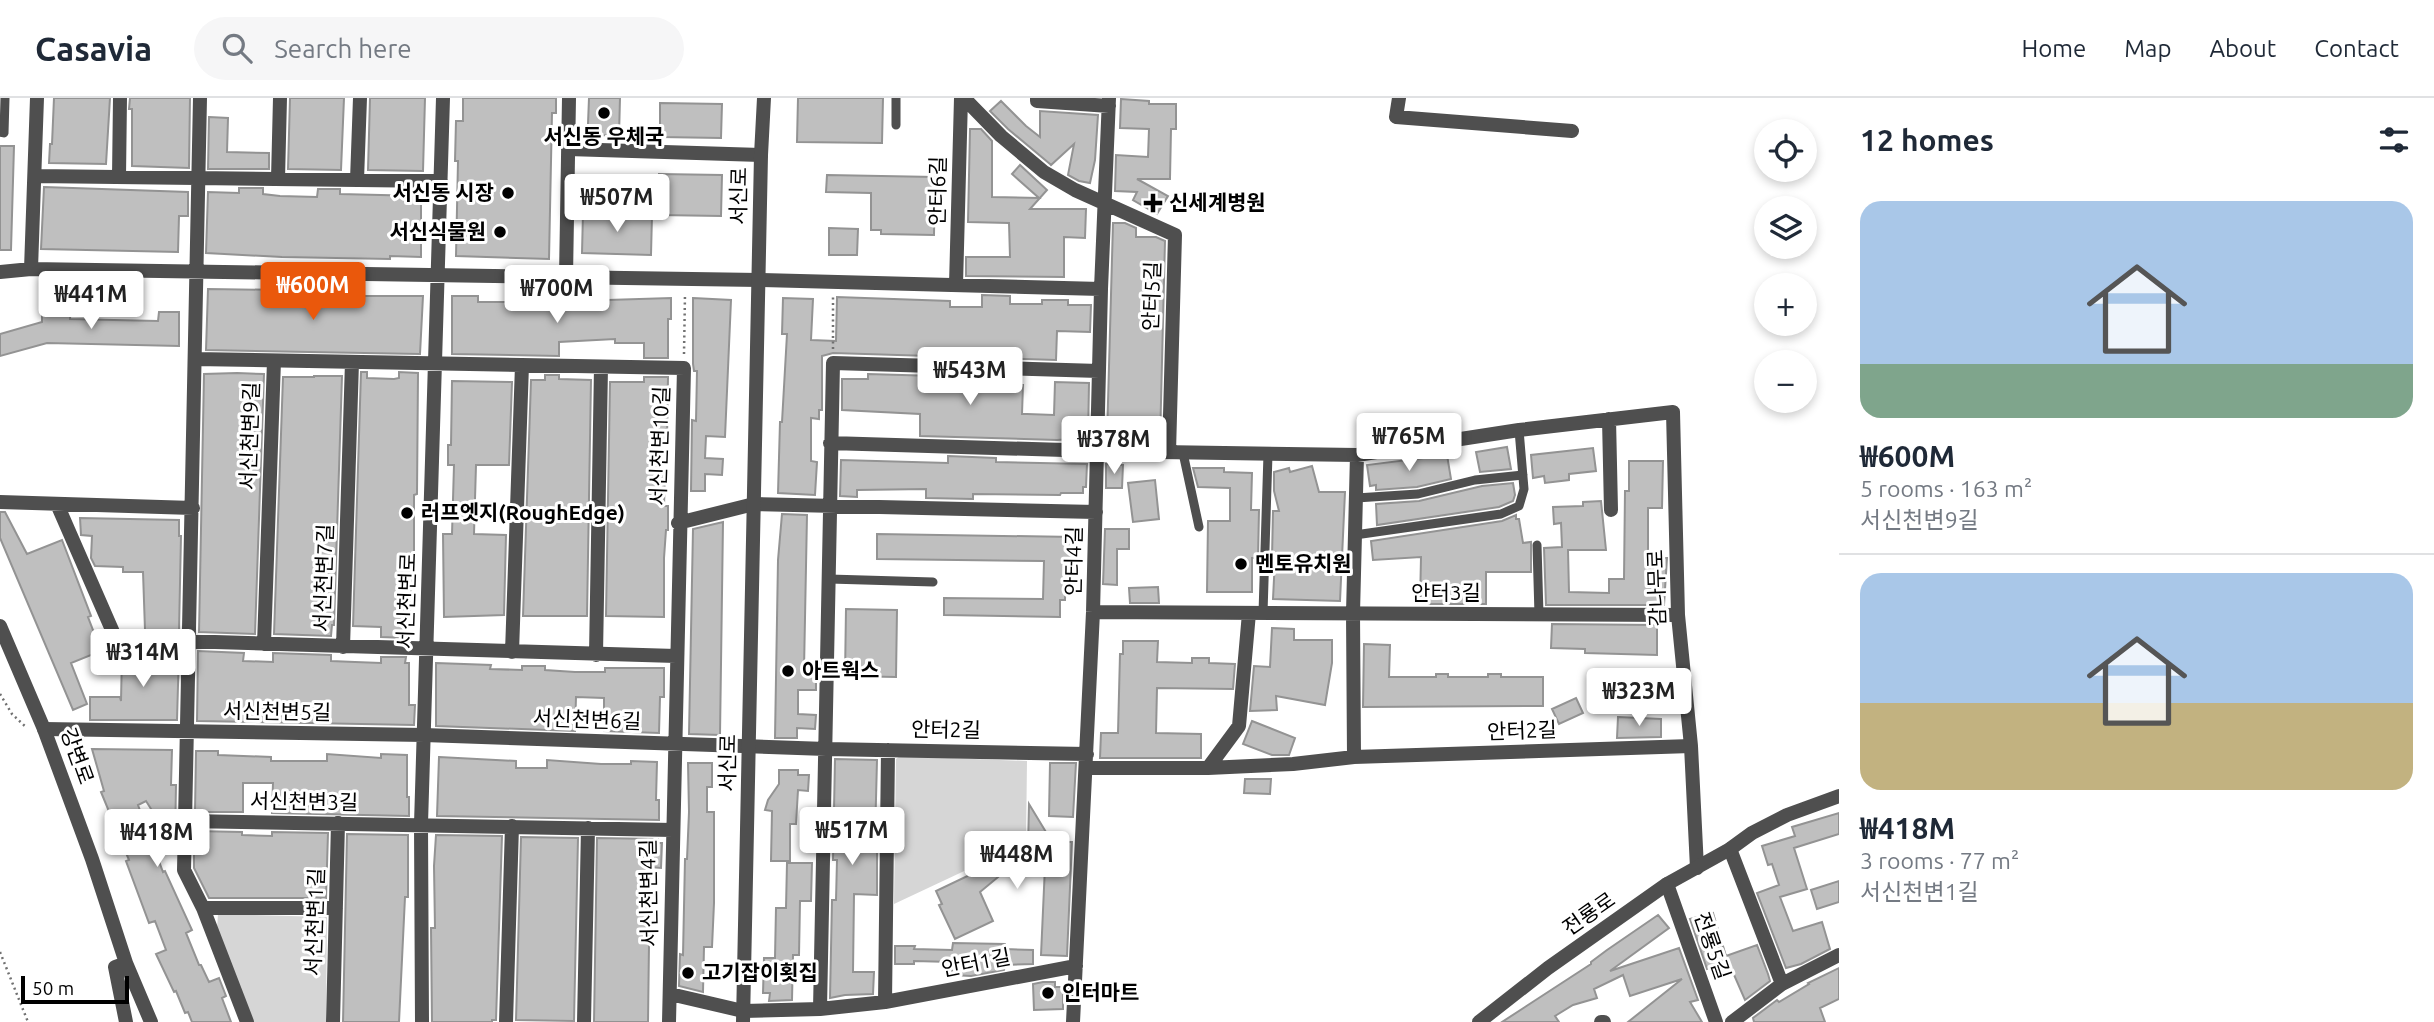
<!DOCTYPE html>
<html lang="en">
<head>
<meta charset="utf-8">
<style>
  body { margin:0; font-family:Ubuntu,"Noto Sans KR",sans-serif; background:#f6f6f7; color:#1f2937; height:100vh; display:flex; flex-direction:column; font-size:26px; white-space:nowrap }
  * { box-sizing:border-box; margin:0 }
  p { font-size:23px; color:#747a83 }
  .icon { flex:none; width:38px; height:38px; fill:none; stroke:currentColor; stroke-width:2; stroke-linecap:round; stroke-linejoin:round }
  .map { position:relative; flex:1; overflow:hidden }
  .sheet { display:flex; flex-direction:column; background:#fff; width:595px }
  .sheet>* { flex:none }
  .buttons { position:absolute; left:1754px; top:21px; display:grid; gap:14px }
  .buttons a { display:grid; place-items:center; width:63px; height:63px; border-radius:50%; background:#fff; box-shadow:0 4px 10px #0003; font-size:35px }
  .scale { position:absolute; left:21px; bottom:18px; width:108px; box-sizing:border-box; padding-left:7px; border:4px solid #000; border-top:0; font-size:19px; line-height:24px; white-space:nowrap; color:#000; -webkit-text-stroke:5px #fff; paint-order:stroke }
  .price { position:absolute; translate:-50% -60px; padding:0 16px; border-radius:7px; background:#fff; color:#222; font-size:23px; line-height:46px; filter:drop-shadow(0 2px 4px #0008) }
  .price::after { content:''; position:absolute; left:50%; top:42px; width:21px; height:16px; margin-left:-10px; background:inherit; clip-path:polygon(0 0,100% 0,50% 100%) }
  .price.selected { background:#ea580c; color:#fff }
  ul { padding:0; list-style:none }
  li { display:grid; align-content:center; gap:14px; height:371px; padding:0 21px }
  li+li { border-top:2px solid #e0e1e3 }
  li span { display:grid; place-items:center; height:217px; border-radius:21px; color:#555 }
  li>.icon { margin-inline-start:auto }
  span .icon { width:126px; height:126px; fill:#fffc; stroke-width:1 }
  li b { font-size:30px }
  h2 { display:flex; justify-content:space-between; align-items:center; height:84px; padding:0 21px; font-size:30px }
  header { display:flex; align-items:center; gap:42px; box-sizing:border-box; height:98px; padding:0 35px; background:#fff; border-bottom:2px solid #e0e1e3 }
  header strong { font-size:33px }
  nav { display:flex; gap:38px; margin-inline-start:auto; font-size:24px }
  .search { width:490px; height:63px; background:#f6f6f7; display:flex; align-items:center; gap:18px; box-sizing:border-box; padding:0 24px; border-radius:38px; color:#747a83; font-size:26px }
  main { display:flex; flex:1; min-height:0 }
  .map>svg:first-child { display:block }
</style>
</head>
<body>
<header>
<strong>Casavia</strong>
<div class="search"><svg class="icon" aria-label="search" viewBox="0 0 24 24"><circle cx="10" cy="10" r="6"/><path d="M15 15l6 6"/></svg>Search here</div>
<nav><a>Home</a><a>Map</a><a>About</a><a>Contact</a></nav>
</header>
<main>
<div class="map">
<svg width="1839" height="924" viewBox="0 0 1839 924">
  <rect width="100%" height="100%" fill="#fff"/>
  <path fill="#d6d6d6" d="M900,658L1027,663L1026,744L894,806L896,661Z
    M218,816L327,819L326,924H254L217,831Z"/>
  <path fill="#bfbfbf" stroke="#939393" stroke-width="2" d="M54,0H110L106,66L49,65L50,46H52Z
    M130,0H190L189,70L132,68V11H129Z
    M290,0H344L341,72L288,71Z
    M370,0H425L423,73L368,72Z
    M463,0H556V15H552L549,161L456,158L458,63H455L456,23H463Z
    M589,0H620L619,38L596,37L588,26Z
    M798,0H883L882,45L797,44Z
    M1121,1L1149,3V6H1176V31H1171L1170,81H1137L1168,98L1157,116L1133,102L1137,94L1115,93L1116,57L1148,59L1149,31L1120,30Z
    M1001,3L1026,28L1040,39V13L1098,17L1095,62L1090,85L1079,83L1068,77L1074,46L1051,67L1050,66L1008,31L990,13Z
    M660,5L722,6L721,40L660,39Z
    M209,19L228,20L227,54L269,55V71H208Z
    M970,31H981L992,43V99L1039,100L1012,76L1020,67L1047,92L1030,111H1086L1085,140L1064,139V179L966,178V159H1010L1009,125L968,124Z
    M0,48H14L11,152H0Z
    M659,76L722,77L721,118L659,117Z
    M827,77L935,79L934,137L881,136V132H871V95L826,94Z
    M44,89L188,94V118H179L178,154L41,151Z
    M239,90H263V96L280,98L317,99L318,91H340V96L421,98V159L390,158V161L282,159L206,155L208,94L239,95Z
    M583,115L652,117L651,157L582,155Z
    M1113,125H1125L1136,130V139H1156L1165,143L1160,344L1107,340Z
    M829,130L858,131L857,157H829Z
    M208,191L282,192L366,198H423L420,256L206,252Z
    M982,197L1010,198V206H1042V202H1068V207H1091L1090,234L1057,233L1056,262L833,255L822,258V312H819V321L811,320V363L817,364L815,397L778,395L780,324H782L787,236H782L783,200L813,201L811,242L836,243L837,199L950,203V209H982Z
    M452,198H478V204H508V200L607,202L671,200V221H668V260H644V245H615V241L559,244V258L452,256Z
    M693,200L731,202L725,339L706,338L705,360L723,361L722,377L705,376V393H691L692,322L696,323L697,273H694L693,266Z
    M42,207L71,208L70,221L158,223L159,214H179V248L47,245L0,258V236L42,224Z
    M361,274H367V280L394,281L399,280V274L418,275L417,396L414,397V455H411L410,515H406V540L381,539V529L353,528Z
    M237,275L264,276L255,536L199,534L204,276Z
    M868,276L970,279V286L1023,287L1022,316H1027L1054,317L1055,284L1089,285L1088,340L1057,342L920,338V316L842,312V281H868Z
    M545,277H559V281L591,282L587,518H523L531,282H545Z
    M314,278H342L334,527H332L331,538L274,536L283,279H314Z
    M644,279H668L667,342H661L660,376H665L664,408H668V432H666L664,460V519L606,518L610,284H644Z
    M452,283L512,284L509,367H476L474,436L506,437L504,517L444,519L443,436H452L454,367H448V347H451Z
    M1507,349L1511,371L1480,374L1476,354Z
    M1593,350L1596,373L1569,376V382L1545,385L1544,378L1533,380L1531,357Z
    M1447,357L1451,381L1417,389L1376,392V387L1370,388L1367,367Z
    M948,358L996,360V364L1087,366L1086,389H1083V395H1061L1060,397L973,396V401L926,400V391L857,392V399L840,398L841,362L948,365Z
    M1629,363H1663L1662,410H1648V460H1667L1664,507H1546L1544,450L1562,449L1561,425L1554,426L1553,409L1583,408V404L1601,403L1606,452H1568L1569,494L1609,495V481H1624L1625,393H1629Z
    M1106,366L1123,367L1122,390H1106Z
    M1312,368L1319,394H1345L1340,503L1273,501L1275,461L1272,460L1273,413H1279L1274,393V374L1289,370L1290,374Z
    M1193,370H1224V374L1252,375L1251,412H1259L1258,460H1252V494H1207L1208,423H1230V390L1198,389Z
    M1155,382L1159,421L1133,424L1128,385Z
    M1513,385L1515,397L1513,403L1499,409L1377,427L1376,406L1419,403L1482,388Z
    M0,414H5L27,456L62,442L91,518L88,519L101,553L71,565L87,606L73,612L0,440Z
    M782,416L807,417L804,572H816V592H798V616L816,617L815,631L797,630V640H775L778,462Z
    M1516,417V421H1519L1523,445L1531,444V474H1486V506H1420L1421,459L1373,462L1371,443L1502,423Z
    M80,420L179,422V438H181L179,533L145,532L143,474H123V469L95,468L91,460L92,438L81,437Z
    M723,424L720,637L689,636L693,431Z
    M1105,431H1129V451H1117V487L1103,486Z
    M877,436L1075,439V464H1066L1065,502H1060V519L944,517V500L1043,501L1044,463L877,461Z
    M1158,489L1159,505H1130L1129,490Z
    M846,511L897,512L896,579L845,578Z
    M1552,526L1657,527V557L1585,555V551L1551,550Z
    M1272,530L1294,531V542H1332V565L1325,607L1276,598L1277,612L1250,613L1254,568L1270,569Z
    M1123,543H1158L1157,564L1192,565V560H1209V565L1235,566L1233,591L1157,590L1156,635L1201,636V660H1100L1101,635H1118L1120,556H1123Z
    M1364,546L1390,547L1389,579H1436V576H1448V579H1488V576H1501V579H1543V608L1363,609Z
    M144,551L179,553L177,622H90V599H120L121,603L122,556L144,557Z
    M198,553L244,555L243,563L273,564V555L331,557V563L355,564L381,565V559H406L405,565H409V607H415L414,627L197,623Z
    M436,565L491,567L490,571L522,572V568H545V572L575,574H605V570H664V599H660L659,635L604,633V600L576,599L575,633L436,628Z
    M1576,600L1583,615L1559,626L1552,611Z
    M1618,619L1661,621V639L1617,640Z
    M1252,623L1295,640L1289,657H1272L1243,646Z
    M92,651L172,652L171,687H176L175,744H172L146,703L138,707L163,774L165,773L192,832L186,835L199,867H201L209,884L219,880L226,898L222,900L231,924H192L188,914L185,915L176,893L174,894L156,856L166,852L155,823L149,825L126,763L129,762L101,694L104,693Z
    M196,653H218V657L271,659V663H327V656L381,660V656L407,657V699H409V718L272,715L273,685H243V714H195Z
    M439,659L516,663V670H547V662L601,666H631V663L657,664L656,702H659V722L437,718Z
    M835,661L877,662L875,740H877V797L854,796L853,874H874L873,896L845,897L830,900L832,802H836L837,762H833Z
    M688,665H712V689H707V714H714V805L712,849H704L703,894L679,888L680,856L683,857L685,761H687L689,714Z
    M1050,665H1076L1073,719L1049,718Z
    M779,672H798V677H809L808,693L798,692L796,726H790V763H771L772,713L765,712L768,702L779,686Z
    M1245,681H1271L1270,696L1244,695Z
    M1029,706L1052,744H1072L1067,858L1041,857L1045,768L1035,769L1032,751L980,794L993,823L955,841L939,807L942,806L936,793L1028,749Z
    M1839,715V736L1794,750L1807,791L1780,799L1793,833L1822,824L1830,851L1801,866L1786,870L1757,795L1779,787L1772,766L1768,767L1762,748L1795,738L1792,729Z
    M194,733L242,734V737L272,738V734L328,735L326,800H209L194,770Z
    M347,736L408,737V799H405L399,924H343Z
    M436,737L502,738L496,922H492V924H432L431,830H435L434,768Z
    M521,739L578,740L574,923L516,922Z
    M597,740L658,741V745H662L661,770L650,769L648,924H594Z
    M787,765H812L811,803H800L799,857H793L792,902L769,903L770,895H763L764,860H775L776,810H786Z
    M1839,783V804L1817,811L1811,792Z
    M1713,815L1726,858L1757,847L1768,876L1770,883L1745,902L1728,863L1707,871L1690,821Z
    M1658,817L1669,830L1610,873L1679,850L1698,902L1690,904L1702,924H1628L1682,881L1630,898L1623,877L1594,891L1597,900L1573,907L1555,918L1559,924H1502L1591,866V864L1607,852Z
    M953,845L1005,846V851L1033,852V866L1005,867L1004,872L971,878L952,877V864L914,863V866H895V848H915L914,851L952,852Z
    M1839,870V901L1820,910L1825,924H1754L1753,920L1777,902L1779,904L1809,886L1808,885Z
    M1043,884H1055V889H1063V911L1034,912L1033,886Z"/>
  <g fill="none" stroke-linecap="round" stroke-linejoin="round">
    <path stroke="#717171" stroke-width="2.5" stroke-dasharray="2 3.5" stroke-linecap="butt" d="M833,251V199
      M684,256L685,196
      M0,596L12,616L27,630
      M0,854L28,924"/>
    <path stroke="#4f4f4f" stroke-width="9" d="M896,0V27
      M0,34L4,35L5,0
      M1183,355L1199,429
      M1356,400L1418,396L1475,382L1523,377
      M1355,437L1501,416L1519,408L1524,391L1519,332
      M1537,447L1539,517
      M829,481L933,484
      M1263,515L1268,356"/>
    <path stroke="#4f4f4f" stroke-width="14" d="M200,0L184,772L203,810L247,924
      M964,0L1001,38L1044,74L1075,92L1175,137L1169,354
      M1037,0V3L1109,8
      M1399,0L1396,19L1572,33
      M568,51L761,57
      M36,78L441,83
      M119,79L120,0
      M278,81L280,0
      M357,82L360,0
      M31,171L37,0
      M0,174L31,171L759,182L1101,191
      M566,179L569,0
      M956,187L961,0
      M195,261L684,270L669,924
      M1609,321L1611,412
      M830,345L1097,353L1357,357L1519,332L1673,314L1678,517L1691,648L1697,770
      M0,404L193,410
      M57,406L116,541L676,558
      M678,425L754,406L1096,414
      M1093,514L1678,517
      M264,546L274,263
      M343,549L352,264
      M512,554L522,267
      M596,557L601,269
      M44,631L424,637L826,651L1087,656
      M1354,659L1353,515L1357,357
      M1086,670H1208L1293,666L1354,659L1691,648
      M1208,670L1239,628L1249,515
      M186,723L673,732
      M1730,751L1782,886
      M1667,786L1716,924
      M203,810H336
      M670,896L743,913L820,911L885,904L1076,868
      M885,904L888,652
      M820,911L833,265L1099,273
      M333,924L338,725
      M422,924L421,726L443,0
      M506,924L512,728
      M584,924L588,730
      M1073,924L1093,514L1101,191L1109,0
      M1601,924H1604
      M1732,924L1782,886L1839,857"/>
    <path stroke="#4f4f4f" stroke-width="14" d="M0,528L44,631L92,761L126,865L151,924
      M126,865L115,869L126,924
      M743,924L761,57L764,0
      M1479,924L1548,870L1667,786L1730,751L1752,735L1787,717L1839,698"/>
  </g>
  <g fill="#000" stroke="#fff" stroke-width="2.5">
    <circle cx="604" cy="15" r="7"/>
    <circle cx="508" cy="95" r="7"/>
    <path d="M1149.5 94.5h7v7h7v7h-7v7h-7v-7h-7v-7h7z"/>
    <circle cx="500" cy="134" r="7"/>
    <circle cx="407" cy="415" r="7"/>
    <circle cx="1241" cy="466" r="7"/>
    <circle cx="788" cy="573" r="7"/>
    <circle cx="688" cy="875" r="7"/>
    <circle cx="1048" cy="895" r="7"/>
  </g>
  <g text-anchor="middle" stroke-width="6" stroke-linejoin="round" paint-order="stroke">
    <g font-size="21" font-weight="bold" fill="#000" stroke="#fff" text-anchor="start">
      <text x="604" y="46" text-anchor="middle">서신동 우체국</text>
      <text x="494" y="102" text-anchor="end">서신동 시장</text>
      <text x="1169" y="112">신세계병원</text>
      <text x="486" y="141" text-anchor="end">서신식물원</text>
      <text x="421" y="422">러프엣지(RoughEdge)</text>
      <text x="1255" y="473">멘토유치원</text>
      <text x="802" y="580">아트웍스</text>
      <text x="702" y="882">고기잡이횟집</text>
      <text x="1062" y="902">인터마트</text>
    </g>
    <g font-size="21" fill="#000" stroke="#fff">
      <text transform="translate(938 93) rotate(-89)" y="7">안터6길</text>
      <text transform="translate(739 98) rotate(-89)" y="7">서신로</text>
      <text transform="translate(1152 198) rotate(-88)" y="7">안터5길</text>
      <text transform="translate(250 338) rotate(-88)" y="7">서신천변9길</text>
      <text transform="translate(660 348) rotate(-88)" y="7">서신천변10길</text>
      <text transform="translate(1074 463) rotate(-89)" y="7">안터4길</text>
      <text transform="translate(324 480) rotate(-88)" y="7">서신천변7길</text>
      <text transform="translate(1657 490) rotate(-92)" y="7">감나무로</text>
      <text x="1446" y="502">안터3길</text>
      <text transform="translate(407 503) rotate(-88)" y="7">서신천변로</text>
      <text transform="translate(277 614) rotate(1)" y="7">서신천변5길</text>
      <text transform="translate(587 622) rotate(2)" y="7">서신천변6길</text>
      <text transform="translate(946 632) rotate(1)" y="7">안터2길</text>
      <text transform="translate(1522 633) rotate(-2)" y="7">안터2길</text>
      <text transform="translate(77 658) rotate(70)" y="7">강변로</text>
      <text transform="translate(728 665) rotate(-89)" y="7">서신로</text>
      <text transform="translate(304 704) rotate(1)" y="7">서신천변3길</text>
      <text transform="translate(649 795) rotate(-91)" y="7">서신천변4길</text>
      <text transform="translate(1589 816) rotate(-35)" y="7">전룡로</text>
      <text transform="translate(315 824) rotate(-88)" y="7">서신천변1길</text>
      <text transform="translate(1712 848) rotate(71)" y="7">전룡5길</text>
      <text transform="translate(976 865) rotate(-11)" y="7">안터1길</text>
    </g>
  </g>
</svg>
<div class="buttons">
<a><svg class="icon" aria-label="locate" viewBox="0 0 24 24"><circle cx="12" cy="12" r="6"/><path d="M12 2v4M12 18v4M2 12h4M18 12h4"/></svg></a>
<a><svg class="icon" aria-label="layers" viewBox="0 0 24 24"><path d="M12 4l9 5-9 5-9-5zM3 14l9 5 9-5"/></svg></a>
<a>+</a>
<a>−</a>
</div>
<div class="scale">50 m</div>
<b class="price" style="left:617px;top:136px">₩507M</b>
<b class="price selected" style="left:313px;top:224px">₩600M</b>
<b class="price" style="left:557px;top:227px">₩700M</b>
<b class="price" style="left:91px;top:233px">₩441M</b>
<b class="price" style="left:970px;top:309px">₩543M</b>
<b class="price" style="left:1409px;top:375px">₩765M</b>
<b class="price" style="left:1114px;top:378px">₩378M</b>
<b class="price" style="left:143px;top:591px">₩314M</b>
<b class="price" style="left:1639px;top:630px">₩323M</b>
<b class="price" style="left:852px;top:769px">₩517M</b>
<b class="price" style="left:157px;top:771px">₩418M</b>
<b class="price" style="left:1017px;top:793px">₩448M</b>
</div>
<section class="sheet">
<h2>12 homes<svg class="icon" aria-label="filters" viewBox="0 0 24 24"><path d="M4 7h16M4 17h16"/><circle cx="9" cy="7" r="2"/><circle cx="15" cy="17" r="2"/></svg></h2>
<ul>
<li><span style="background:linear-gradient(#a9c7e8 75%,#7fa58c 0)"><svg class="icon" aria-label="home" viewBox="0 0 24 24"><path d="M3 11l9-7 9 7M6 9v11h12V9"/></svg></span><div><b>₩600M</b><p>5 rooms · 163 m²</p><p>서신천변9길</p></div></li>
<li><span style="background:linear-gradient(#a9c7e8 60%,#c2b280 0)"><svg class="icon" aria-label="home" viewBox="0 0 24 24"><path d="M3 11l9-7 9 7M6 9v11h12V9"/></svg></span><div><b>₩418M</b><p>3 rooms · 77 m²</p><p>서신천변1길</p></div></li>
</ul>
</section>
</main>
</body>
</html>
